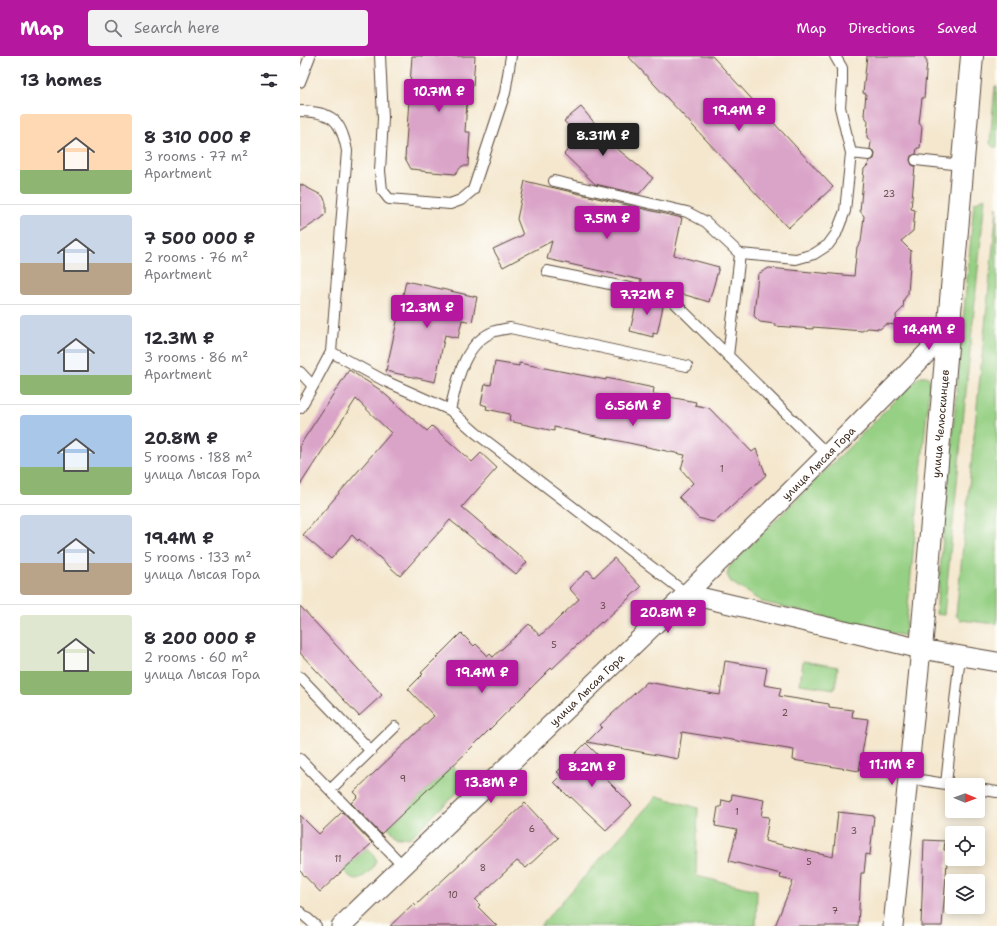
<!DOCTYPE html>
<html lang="en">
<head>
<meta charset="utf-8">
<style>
  body { margin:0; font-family:"Shantell Sans",sans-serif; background:#f2f2f3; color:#2b2b33; height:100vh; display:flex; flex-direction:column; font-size:15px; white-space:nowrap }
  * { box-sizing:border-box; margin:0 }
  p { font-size:13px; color:#7c7c81 }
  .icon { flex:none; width:22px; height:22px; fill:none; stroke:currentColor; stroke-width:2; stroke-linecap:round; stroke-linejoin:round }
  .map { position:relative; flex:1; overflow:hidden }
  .panel { display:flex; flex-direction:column; background:#fff; width:300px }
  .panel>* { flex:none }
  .needle { width:26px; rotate:91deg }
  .buttons { position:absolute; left:645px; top:722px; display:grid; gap:8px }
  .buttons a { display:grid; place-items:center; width:40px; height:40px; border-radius:4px; background:#fff; box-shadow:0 2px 10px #0003; font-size:20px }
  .price { position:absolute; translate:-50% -34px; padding:0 9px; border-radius:4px; background:#b5179e; color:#fff; font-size:13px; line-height:26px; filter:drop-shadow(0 1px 2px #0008) }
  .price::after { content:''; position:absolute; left:50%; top:24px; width:12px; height:9px; margin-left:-6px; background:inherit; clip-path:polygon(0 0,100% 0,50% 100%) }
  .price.active { background:#222; color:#fff }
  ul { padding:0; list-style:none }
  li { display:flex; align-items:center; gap:12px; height:100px; padding:0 20px }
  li+li { border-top:1px solid #e1e1e2 }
  li span { display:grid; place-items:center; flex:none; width:112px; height:80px; border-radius:4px; color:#555 }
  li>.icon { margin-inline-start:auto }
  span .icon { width:48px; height:48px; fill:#fffc; stroke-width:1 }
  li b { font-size:17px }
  h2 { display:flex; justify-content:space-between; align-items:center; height:48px; padding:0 20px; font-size:17px }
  header { display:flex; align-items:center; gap:24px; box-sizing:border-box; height:56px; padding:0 20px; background:#b5179e; color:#fff }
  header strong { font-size:19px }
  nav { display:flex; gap:22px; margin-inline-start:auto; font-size:14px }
  .search { width:280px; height:36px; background:#f2f2f3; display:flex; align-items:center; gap:10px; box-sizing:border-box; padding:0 14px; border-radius:4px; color:#7c7c81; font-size:15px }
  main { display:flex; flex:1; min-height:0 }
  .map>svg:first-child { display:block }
</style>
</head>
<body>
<header>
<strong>Map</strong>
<div class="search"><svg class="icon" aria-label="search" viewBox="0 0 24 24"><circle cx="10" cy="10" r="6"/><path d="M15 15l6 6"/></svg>Search here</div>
<nav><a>Map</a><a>Directions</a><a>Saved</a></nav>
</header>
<main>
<section class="panel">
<h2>13 homes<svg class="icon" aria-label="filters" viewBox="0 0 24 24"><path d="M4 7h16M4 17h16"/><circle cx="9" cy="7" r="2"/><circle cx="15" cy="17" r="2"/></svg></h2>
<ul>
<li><span style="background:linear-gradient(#ffd9b3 70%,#8fb573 0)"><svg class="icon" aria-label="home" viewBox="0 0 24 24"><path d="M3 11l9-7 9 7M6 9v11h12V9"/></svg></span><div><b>8 310 000 ₽</b><p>3 rooms · 77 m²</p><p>Apartment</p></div></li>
<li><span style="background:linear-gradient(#c9d6e8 60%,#b9a48a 0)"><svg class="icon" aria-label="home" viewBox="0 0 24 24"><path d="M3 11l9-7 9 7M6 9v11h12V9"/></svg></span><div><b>7 500 000 ₽</b><p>2 rooms · 76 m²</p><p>Apartment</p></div></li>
<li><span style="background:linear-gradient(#c9d6e8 75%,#8fb573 0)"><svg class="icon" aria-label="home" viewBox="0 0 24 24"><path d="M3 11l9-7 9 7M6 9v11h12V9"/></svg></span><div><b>12.3M ₽</b><p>3 rooms · 86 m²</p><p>Apartment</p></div></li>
<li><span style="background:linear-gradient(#a9c7e8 65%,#8fb573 0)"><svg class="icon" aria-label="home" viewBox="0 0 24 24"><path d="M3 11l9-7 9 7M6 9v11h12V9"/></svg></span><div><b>20.8M ₽</b><p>5 rooms · 188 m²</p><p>улица Лысая Гора</p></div></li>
<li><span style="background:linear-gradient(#c9d6e8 60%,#b9a48a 0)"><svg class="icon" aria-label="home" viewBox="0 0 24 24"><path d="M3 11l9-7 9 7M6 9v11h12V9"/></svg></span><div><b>19.4M ₽</b><p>5 rooms · 133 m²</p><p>улица Лысая Гора</p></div></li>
<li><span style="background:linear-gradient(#dfe7d0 70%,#8fb573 0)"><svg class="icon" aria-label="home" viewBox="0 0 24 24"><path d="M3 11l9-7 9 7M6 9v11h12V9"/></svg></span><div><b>8 200 000 ₽</b><p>2 rooms · 60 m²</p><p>улица Лысая Гора</p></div></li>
</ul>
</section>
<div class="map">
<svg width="697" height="870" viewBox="0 0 697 870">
  <rect width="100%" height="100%" fill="#fdfcf7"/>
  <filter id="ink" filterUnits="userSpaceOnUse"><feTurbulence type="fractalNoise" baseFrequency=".025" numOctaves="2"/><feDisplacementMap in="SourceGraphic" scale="8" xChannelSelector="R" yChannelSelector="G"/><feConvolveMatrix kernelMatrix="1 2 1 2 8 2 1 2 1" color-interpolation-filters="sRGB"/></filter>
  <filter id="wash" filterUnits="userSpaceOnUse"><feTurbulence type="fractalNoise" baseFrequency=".012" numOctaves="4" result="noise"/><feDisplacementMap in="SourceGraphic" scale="16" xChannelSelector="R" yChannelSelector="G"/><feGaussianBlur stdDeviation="0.9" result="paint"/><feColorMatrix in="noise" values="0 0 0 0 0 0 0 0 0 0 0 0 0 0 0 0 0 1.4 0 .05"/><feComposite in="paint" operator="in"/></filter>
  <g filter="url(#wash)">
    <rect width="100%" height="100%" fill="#f4e7ce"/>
    <path fill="#96d084" stroke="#687d51" d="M695,30L697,31V91H693L690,87Z
      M685,142L644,559L636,558L674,147Z
      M697,151V568L660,564L656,559Z
      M620,320H627L630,324L605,580L462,546L431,526L427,519L429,511Z
      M503,605L538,611L535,633L500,628Z
      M152,710L167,727L110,782L96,781L88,771Z
      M357,740L398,752L396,820L457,834L456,870H240Z
      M67,791C70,795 75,799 76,804C76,811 62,824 56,823C50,823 47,817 43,814Z"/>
    <g id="blocks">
      <path fill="#daa3c8" d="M112,0H175L173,30H168L165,76H170L168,110H162L155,118L121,115V114L111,113L105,102Z
        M328,0H412L533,131L488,172Z
        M567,0H625V4H627L624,42H622L619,67L622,71L620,92H617L616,98L611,100L610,104L612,109L615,110L611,153L615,154L613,175L601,185L611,195L608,238L604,243L603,252L596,259L597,269L586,268L580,273L568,272L562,275L513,271V273L475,270V268L460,266L454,260L458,218L469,212L554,220L557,191L561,186L564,160L560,155L564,113L568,109L569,105L574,103L575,99V96L570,93L571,86L567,81L568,65L564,59L566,38L563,37Z
        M281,51L315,91L353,122L339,138L295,128L264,98L279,82L264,65Z
        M225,125L382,162L374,199L419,211L409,246L369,234L341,228V224L247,203L252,185L203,211L193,193L223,179L217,163Z
        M0,128L23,140L26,147V157L22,162L0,176Z
        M106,225L177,241L172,266L162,264L158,282L145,279L135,326L86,315Z
        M338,240L364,246L357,278L353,277V281L330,275Z
        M195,306L219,310V307L306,324V322L354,332L353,338L396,346L395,349L409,352L452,396L456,393L466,419L418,463L413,466L398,462L379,441L393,427L381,413L385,399L254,371V375L209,365L210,358L186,353L187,350L181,348L185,328L191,329Z
        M49,314L79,333L127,375L132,370L172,406L181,397L197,412L162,451L227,506L216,518L150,464L100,520L59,483L58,485L52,479L31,503L3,479L91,377L56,343L0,429V389Z
        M314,502L341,531L302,567L301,566L252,613L251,612L169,694L81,778L51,747L58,740L54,736L134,660L108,633L123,618L121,617L161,577L174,590L176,588L188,600L190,598L193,601L229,568L240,580L279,543L269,532L288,514L294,521Z
        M0,550L82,639L59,660L0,597Z
        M425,605L467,612L464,629L481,632L479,640L529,648V651L553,654L552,661L568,663L559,715L493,704L494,694L382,676L378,703L287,686L302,671L300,669L347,626L420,639Z
        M286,687L302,703L294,711L332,749L306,774L271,741L270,742L254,726L261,719L257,716Z
        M432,738L464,744L461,760L469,761L465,785L533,801L538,756L574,760L570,799L566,798L564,817H561L558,870H475L493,825L480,822L481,818L429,805L437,774L415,770L418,751H421L422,744L431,746Z
        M225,747L258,782L226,812L217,805L175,844L180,849L178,851L197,870H90L114,847L116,849Z
        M42,756L72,787L20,836L0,815V759L19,778Z
        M624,784L645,785L644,794H648L642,870H621Z"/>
    </g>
  </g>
  <g filter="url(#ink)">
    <use href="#blocks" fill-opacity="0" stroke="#574638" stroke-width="1"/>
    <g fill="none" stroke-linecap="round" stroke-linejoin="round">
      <g stroke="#574638" stroke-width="12">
        <path id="service" d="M80,0L83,62L80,115L82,134L89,143L150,148L161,144L173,134L205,37L211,0
          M0,26L10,0
          M0,55C32,56 41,63 47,95L31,296L13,330L0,352
          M551,97L569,99
          M616,104L662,109
          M254,125L387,156L406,166L440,198
          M247,215L368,240L528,399
          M31,296L85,325L150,354L176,377L387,538
          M428,300L440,198L496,203L514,198L528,189L536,178L545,155L551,97L540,51L542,26V12L535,0
          M0,316L13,330
          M150,354C157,326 163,287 195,275C199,274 205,273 210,272L387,310
          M0,621L70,694
          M95,671L30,734L103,810
          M0,703L30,734
          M608,722L652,729
          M646,728L660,600
          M678,733L697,736
          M0,856L16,870"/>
      </g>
      <g stroke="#574638" stroke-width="21">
        <g id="minor">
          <path d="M387,538L621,593L697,606"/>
          <path id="s1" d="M41,870C245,673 452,480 648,275"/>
          <path d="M593,870L621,593"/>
        </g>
      </g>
      <g stroke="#574638" stroke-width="24">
        <g id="tertiary">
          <path id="s2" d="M621,593L672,0"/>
        </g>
      </g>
      <use href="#service" stroke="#fff" stroke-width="10"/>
      <use href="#minor" stroke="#fff" stroke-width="19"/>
      <use href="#tertiary" stroke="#fff" stroke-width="22"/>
    </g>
  </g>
  <g text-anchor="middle" stroke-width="3.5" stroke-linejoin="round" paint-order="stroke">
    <g font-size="9" fill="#634848">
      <text x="589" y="141">23</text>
      <text x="422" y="416">1</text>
      <text x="303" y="553">3</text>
      <text x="254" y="592">5</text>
      <text x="485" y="660">2</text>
      <text x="103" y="726">9</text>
      <text x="437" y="759">1</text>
      <text x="232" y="776">6</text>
      <text x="554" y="778">3</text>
      <text x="38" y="806">11</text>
      <text x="509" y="809">5</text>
      <text x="183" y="815">8</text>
      <text x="153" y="842">10</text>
      <text x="535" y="858">7</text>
    </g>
    <g font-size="11" fill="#3b2a1e" stroke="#fdfcf7">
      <text dy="4" stroke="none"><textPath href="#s2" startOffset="226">улица Челюскинцев</textPath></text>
      <text dy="4" stroke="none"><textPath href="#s1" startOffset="665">улица Лысая Гора</textPath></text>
      <text dy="4" stroke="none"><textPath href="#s1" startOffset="341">улица Лысая Гора</textPath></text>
    </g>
  </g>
</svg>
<div class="buttons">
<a><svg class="needle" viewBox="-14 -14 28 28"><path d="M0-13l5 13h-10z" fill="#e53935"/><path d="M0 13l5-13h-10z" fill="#7c7c81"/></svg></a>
<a><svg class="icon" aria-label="locate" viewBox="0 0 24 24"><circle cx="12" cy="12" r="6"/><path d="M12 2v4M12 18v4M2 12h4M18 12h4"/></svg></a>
<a><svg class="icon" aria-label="layers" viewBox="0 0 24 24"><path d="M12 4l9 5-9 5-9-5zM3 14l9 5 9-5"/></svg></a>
</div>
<b class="price" style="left:139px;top:57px">10.7M ₽</b>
<b class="price" style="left:439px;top:76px">19.4M ₽</b>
<b class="price active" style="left:303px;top:101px">8.31M ₽</b>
<b class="price" style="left:307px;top:184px">7.5M ₽</b>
<b class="price" style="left:347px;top:260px">7.72M ₽</b>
<b class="price" style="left:127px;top:273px">12.3M ₽</b>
<b class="price" style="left:629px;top:295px">14.4M ₽</b>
<b class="price" style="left:333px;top:371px">6.56M ₽</b>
<b class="price" style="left:368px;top:578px">20.8M ₽</b>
<b class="price" style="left:182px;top:638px">19.4M ₽</b>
<b class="price" style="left:592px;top:730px">11.1M ₽</b>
<b class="price" style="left:292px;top:732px">8.2M ₽</b>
<b class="price" style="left:191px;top:748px">13.8M ₽</b>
</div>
</main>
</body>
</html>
